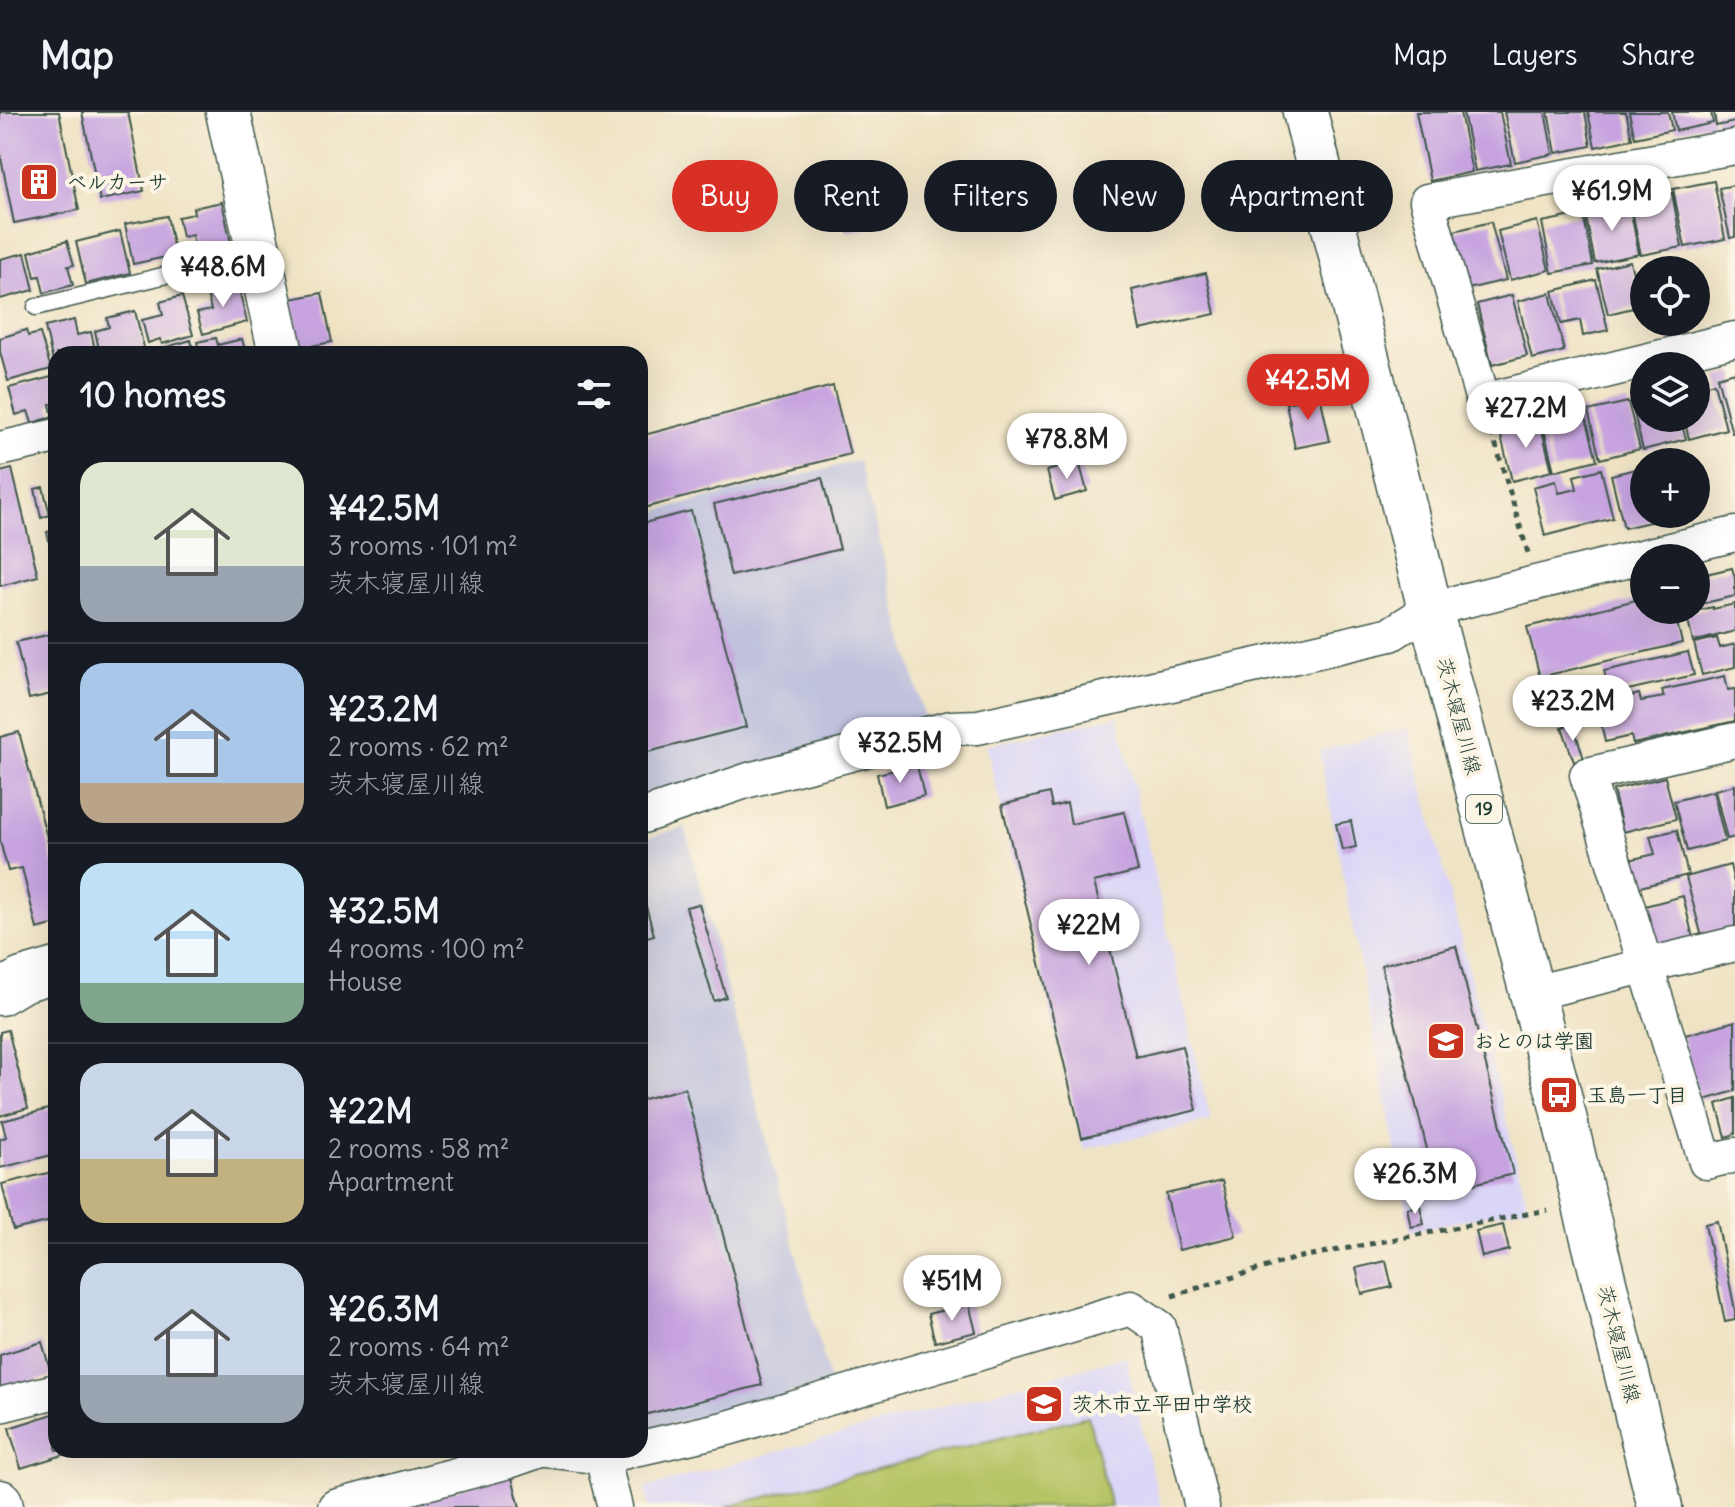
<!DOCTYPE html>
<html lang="en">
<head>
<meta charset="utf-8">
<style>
  body { margin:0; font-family:Delius,"Klee One",sans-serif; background:#20242c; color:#f1f3f6; height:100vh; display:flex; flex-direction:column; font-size:30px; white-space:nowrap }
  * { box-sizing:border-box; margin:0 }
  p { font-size:26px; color:#9ea1a6 }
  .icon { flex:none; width:44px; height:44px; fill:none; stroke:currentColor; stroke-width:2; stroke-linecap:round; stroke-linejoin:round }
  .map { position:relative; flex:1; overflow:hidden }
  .drawer { position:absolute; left:48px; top:234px; width:600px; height:1112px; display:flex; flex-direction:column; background:#171b24; border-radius:24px; box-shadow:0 8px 32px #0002 }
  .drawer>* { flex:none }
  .hud { position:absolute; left:672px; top:48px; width:760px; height:72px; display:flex; gap:16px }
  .fabs { position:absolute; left:1630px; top:144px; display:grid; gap:16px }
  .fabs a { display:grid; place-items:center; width:80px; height:80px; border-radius:50%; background:#171b24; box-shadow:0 8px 32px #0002; font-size:40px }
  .price { position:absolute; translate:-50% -68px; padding:0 18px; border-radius:28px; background:#fff; color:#222; font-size:26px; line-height:52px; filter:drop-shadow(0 2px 4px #0008) }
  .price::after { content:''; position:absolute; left:50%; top:48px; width:24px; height:18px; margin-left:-12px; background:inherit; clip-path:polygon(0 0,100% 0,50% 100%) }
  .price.selected { background:#d93025; color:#fff }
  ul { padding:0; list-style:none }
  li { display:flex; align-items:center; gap:24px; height:200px; padding:0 32px }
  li+li { border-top:2px solid #363941 }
  li span { display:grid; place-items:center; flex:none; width:224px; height:160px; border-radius:24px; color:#555 }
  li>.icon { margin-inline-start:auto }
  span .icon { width:96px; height:96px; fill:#fffc; stroke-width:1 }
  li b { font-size:34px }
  h2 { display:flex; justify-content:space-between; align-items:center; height:96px; padding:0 32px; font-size:34px }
  .pill { padding:0 28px; border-radius:36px; background:#171b24; box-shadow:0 8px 32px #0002; font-size:28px; line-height:72px }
  .pill.selected { background:#d93025; color:#fff }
  header { display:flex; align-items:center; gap:48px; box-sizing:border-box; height:112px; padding:0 40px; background:#171b24; border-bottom:2px solid #363941 }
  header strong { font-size:38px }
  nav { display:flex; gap:44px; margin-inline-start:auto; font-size:28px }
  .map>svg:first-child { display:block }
</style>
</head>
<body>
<header>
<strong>Map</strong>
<nav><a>Map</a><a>Layers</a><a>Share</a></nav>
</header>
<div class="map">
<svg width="1735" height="1395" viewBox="0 0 1735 1395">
  <rect width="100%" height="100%" fill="#fcf5e5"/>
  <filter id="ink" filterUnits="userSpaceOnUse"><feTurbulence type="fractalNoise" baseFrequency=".0125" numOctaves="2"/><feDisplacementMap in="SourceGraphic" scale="16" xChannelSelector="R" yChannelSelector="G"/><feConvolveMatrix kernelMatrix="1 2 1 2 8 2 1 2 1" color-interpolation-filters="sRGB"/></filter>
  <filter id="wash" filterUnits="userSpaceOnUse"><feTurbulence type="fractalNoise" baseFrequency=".006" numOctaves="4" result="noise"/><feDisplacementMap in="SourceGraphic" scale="32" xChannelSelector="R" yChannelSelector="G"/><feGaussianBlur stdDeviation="1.8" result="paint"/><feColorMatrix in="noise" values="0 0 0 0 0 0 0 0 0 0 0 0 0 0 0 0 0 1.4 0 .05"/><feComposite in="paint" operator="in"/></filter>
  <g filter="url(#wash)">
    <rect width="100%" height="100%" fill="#efe3c4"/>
    <path fill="#dad6f7" d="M1118,604L1211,1009L1084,1037L986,633Z
      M1408,615L1528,1095L1411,1119L1319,639Z
      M1126,1244L1147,1340L1162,1395H649L645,1376Z"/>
    <path fill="#c0c2dd" d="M859,349L926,611L640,693V403Z
      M685,715L830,1271L640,1320V728Z"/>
    <path fill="#b7c466" stroke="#6b804d" stroke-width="2" d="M1088,1304L1111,1395H725Z"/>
    <g id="blocks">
      <path fill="#c7a4e0" d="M0,0H59L79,98L14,111L0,41Z
        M82,0H128L144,79L100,88Z
        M1416,0H1460L1472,60L1430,69Z
        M1463,0H1500L1511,52L1475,59Z
        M1504,0H1545L1553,42L1515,50Z
        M1548,0H1585L1591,34L1556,41Z
        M1588,0H1626L1632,27L1595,35Z
        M1629,0H1668L1672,18L1635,26Z
        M1672,0H1711L1713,11L1676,19Z
        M1714,0H1735V10L1716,14Z
        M887,64L898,106L848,120L836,77Z
        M1714,69L1725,127L1685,135L1673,77Z
        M1735,73V125L1730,126L1719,76Z
        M1672,81L1682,135L1641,143L1630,89Z
        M222,90L232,136L209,141L208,136L195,139L192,123L182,125L178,105L194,102L193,96Z
        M1629,91L1639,142L1595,151L1585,100Z
        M1583,102L1593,153L1552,161L1542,110Z
        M167,104L175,143L133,152L125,112Z
        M1537,109L1549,158L1510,168L1498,119Z
        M1491,110L1506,168L1468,177L1454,119Z
        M120,119L130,161L86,172L76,130Z
        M67,129L74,153L68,154L73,173L44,181L40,164L35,165L29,140Z
        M25,141L34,178L0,187V147Z
        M1630,149L1641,194L1608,202L1597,157Z
        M1206,161L1215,202L1140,218L1132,178Z
        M1596,168L1608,218L1583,224L1580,208L1561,212L1553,179Z
        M237,169L247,210L203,222L197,201L211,198L206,177Z
        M322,181L332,230L301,236L291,187Z
        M1550,181L1564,239L1532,247L1518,189Z
        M1512,183L1527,244L1492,253L1477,192Z
        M182,184L193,223L162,232L160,227L148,231L142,208L163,203L160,190Z
        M135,199L144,236L118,242H100L95,219L109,215L107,206Z
        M74,208L77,223L91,220L96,242H56L55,259L45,215Z
        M26,218L28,224L40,221L51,257L8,269L0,240V226Z
        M216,226L218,233L242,227L245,238H250L251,242H200L197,230Z
        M191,228L194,242H157L156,238Z
        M1735,260V321H1732L1717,265Z
        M55,264L56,291L50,292L53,305L32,311L28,299L16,303L9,276Z
        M1714,271L1726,317L1689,327L1684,306H1696V276Z
        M833,274L850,342L640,397V324Z
        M1320,283L1330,329L1295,336L1286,291Z
        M1644,289V306H1680L1686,327L1643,338L1632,292Z
        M1628,290L1640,337L1600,347L1588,299Z
        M1584,298L1597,348L1554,359L1542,309Z
        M1539,306L1552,359L1512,369L1499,316Z
        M1079,350L1087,379L1055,388L1047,359Z
        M1644,355V402H1656L1658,408L1624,416L1611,363Z
        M12,357L38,464L0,474V360Z
        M1601,357L1613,406L1545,424L1533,375L1556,369L1559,381L1577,377L1574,364Z
        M822,366L840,437L731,464L714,392Z
        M43,375L50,403L41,406L35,377Z
        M691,399L746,615L640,642V412Z
        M56,418V455H55L47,420Z
        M1704,454L1706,462L1732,456L1735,466V484L1696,493V456Z
        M1644,486V498H1674L1682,531L1540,565L1527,515Z
        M1735,492V519L1693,530L1686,501L1713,495V497Z
        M56,521V581L29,587L16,530Z
        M1717,526L1720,536L1735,532V555L1702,563L1694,531Z
        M1688,540L1694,563L1610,582L1604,559Z
        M1725,564L1728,578L1735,577V609L1633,632L1631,624L1605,630L1597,592L1639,582L1641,589L1664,585L1662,578Z
        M1573,612L1584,647L1574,650L1562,615Z
        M19,620L56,760V812L37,817L22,756L8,759L0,729V625Z
        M917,653L924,684L884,694L877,662Z
        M1665,665L1676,707L1623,720L1613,678Z
        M1735,673V725L1727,727L1715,678Z
        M1713,679L1725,729L1687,739L1674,689Z
        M1049,681L1052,695L1067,691L1071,712L1124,700L1138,759L1094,770L1136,945L1182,934L1197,998L1082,1026L1002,693Z
        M1351,709L1356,735L1342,738L1336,712Z
        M1677,718L1688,763L1636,776L1629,748L1655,742L1650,724Z
        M1730,753L1735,775V817L1702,825L1686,765Z
        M640,773L654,823L640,827Z
        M1683,784L1693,826L1655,835L1645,794Z
        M699,792L726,885L714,889L686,795Z
        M1456,834L1513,1062L1438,1081L1381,853Z
        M1735,909V979L1701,989L1682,924Z
        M8,918L28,996L0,1004V920Z
        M685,976L762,1273L640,1304V988Z
        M1735,986V1022L1726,1025L1717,992Z
        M56,995V1042L0,1056V1027L6,1025L2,1009Z
        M56,1059V1108L13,1118L2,1072Z
        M1222,1069L1236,1124L1179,1138L1166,1082Z
        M1420,1094L1424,1112L1411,1115L1407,1096Z
        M1717,1109L1735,1198V1208L1725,1210L1705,1112Z
        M1503,1113L1509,1138L1482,1145L1476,1119Z
        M1386,1149L1392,1175L1362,1182L1356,1156Z
        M969,1192L976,1220L935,1230L928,1202Z
        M42,1230L52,1264L0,1279V1243Z
        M56,1301V1338L76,1339L21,1356L9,1316Z
        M511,1362L520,1395H396Z"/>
    </g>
  </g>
  <g filter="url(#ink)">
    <use href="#blocks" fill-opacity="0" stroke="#3e564a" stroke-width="2"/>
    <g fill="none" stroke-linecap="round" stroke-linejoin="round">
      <g stroke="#3e564a" stroke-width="19">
        <path id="lane" d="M36,195L256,141"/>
      </g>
      <g stroke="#3e564a" stroke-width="37">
        <path id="street" d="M1735,35L1427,89L1483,289L1735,227
          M0,337L56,324
          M1735,628L1587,663L1706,1050L1735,1043
          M640,705L749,668L951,616L978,615L1262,552L1391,522L1430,497L1735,422
          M1533,881L1735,832
          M0,1293L56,1279
          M640,1336L728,1316L1131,1196L1159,1215L1202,1395
          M546,1338L602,1345
          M335,1395L509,1349L541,1338
          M615,1395L602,1345L631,1338"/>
      </g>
      <g stroke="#3e564a" stroke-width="47">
        <path id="secondary" d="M228,0L281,242
          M0,881L22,868L56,858
          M0,1390L1,1395"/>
      </g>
      <g stroke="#3e564a" stroke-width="47">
        <path id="primary" d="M1305,0L1430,497L1559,983L1584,1090L1660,1395"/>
      </g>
      <path stroke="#3e564a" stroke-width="5" stroke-dasharray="6 6" stroke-linecap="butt" d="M1492,320L1528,441
        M1172,1184L1296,1146L1548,1098"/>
      <use href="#lane" stroke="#fff" stroke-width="16"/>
      <use href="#street" stroke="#fff" stroke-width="34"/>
      <use href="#secondary" stroke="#fff" stroke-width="44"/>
      <use href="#primary" stroke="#fff" stroke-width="44"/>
    </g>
  </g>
  <defs>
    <g id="building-square" transform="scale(2)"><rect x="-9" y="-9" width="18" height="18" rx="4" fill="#c8321e" stroke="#fcf5e5"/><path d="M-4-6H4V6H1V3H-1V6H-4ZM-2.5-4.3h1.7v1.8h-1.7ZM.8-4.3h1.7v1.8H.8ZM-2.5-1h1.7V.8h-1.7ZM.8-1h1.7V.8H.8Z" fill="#fff"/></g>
    <g id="school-square" transform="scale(2)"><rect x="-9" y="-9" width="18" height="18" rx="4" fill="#c8321e" stroke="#fcf5e5"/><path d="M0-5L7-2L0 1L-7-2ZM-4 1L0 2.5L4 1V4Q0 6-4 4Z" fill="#fff"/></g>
    <g id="bus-square" transform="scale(2)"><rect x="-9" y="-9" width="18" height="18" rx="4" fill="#c8321e" stroke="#fcf5e5"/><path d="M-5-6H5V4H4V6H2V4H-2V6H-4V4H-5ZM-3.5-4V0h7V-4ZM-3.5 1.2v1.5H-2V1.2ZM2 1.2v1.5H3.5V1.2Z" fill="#fff"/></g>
  </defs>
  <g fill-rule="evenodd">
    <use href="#building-square" x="39" y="70"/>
    <use href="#school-square" x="1446" y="929"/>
    <use href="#bus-square" x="1559" y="983"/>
    <use href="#school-square" x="1044" y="1292"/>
  </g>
  <g text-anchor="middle" stroke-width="8" stroke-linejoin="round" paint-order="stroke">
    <rect fill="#fcf5e5" stroke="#617469" stroke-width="2" x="1466" y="683" width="36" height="28" rx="6"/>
    <g font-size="18" font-weight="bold" fill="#1f3d34">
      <text x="1484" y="703">19</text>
    </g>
    <g font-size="20" font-weight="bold" fill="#1f3d34" stroke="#fcf5e5" text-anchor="start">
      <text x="67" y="77">ベルカーサ</text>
      <text x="1474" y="936">おとのは学園</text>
      <text x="1587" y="990">玉島一丁目</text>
      <text x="1072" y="1299">茨木市立平田中学校</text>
    </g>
    <g font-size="20" fill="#1f3d34" stroke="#fcf5e5">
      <text transform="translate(1459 604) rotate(75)" y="7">茨木寝屋川線</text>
      <text transform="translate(1619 1232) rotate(76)" y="7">茨木寝屋川線</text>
    </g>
  </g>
</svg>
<div class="fabs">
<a><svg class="icon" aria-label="locate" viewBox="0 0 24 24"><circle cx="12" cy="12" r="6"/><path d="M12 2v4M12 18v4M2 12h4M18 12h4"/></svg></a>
<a><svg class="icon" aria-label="layers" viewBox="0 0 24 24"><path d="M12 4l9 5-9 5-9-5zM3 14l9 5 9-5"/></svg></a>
<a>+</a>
<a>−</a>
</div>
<b class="price" style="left:1612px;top:121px">¥61.9M</b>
<b class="price" style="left:223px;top:197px">¥48.6M</b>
<b class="price selected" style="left:1308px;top:310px">¥42.5M</b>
<b class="price" style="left:1526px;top:338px">¥27.2M</b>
<b class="price" style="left:1067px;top:369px">¥78.8M</b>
<b class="price" style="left:1573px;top:631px">¥23.2M</b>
<b class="price" style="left:900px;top:673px">¥32.5M</b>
<b class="price" style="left:1089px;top:855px">¥22M</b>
<b class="price" style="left:1415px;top:1104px">¥26.3M</b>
<b class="price" style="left:952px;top:1211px">¥51M</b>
<div class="hud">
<a class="pill selected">Buy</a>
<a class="pill">Rent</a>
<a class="pill">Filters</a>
<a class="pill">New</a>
<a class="pill">Apartment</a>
</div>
<section class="drawer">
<h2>10 homes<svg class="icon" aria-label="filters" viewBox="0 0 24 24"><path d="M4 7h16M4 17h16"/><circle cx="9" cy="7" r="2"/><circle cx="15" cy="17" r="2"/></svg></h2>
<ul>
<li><span style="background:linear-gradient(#dfe7d0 65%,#9aa5b1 0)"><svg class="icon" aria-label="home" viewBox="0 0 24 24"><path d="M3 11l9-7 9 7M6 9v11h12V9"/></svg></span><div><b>¥42.5M</b><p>3 rooms · 101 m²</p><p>茨木寝屋川線</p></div></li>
<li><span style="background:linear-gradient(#a9c7e8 75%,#b9a48a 0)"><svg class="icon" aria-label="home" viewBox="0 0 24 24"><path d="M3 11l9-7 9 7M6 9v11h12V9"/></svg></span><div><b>¥23.2M</b><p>2 rooms · 62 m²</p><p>茨木寝屋川線</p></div></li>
<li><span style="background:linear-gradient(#bfe0f5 75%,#7fa58c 0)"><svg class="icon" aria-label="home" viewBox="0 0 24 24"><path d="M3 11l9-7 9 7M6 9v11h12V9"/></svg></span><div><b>¥32.5M</b><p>4 rooms · 100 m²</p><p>House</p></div></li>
<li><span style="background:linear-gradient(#c9d6e8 60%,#c2b280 0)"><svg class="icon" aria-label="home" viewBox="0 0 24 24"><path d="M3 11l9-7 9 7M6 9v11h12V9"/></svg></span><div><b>¥22M</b><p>2 rooms · 58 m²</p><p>Apartment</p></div></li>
<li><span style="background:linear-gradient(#c9d6e8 70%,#9aa5b1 0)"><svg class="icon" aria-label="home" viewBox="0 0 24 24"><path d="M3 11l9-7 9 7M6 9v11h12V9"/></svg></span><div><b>¥26.3M</b><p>2 rooms · 64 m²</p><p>茨木寝屋川線</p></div></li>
</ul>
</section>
</div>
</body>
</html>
